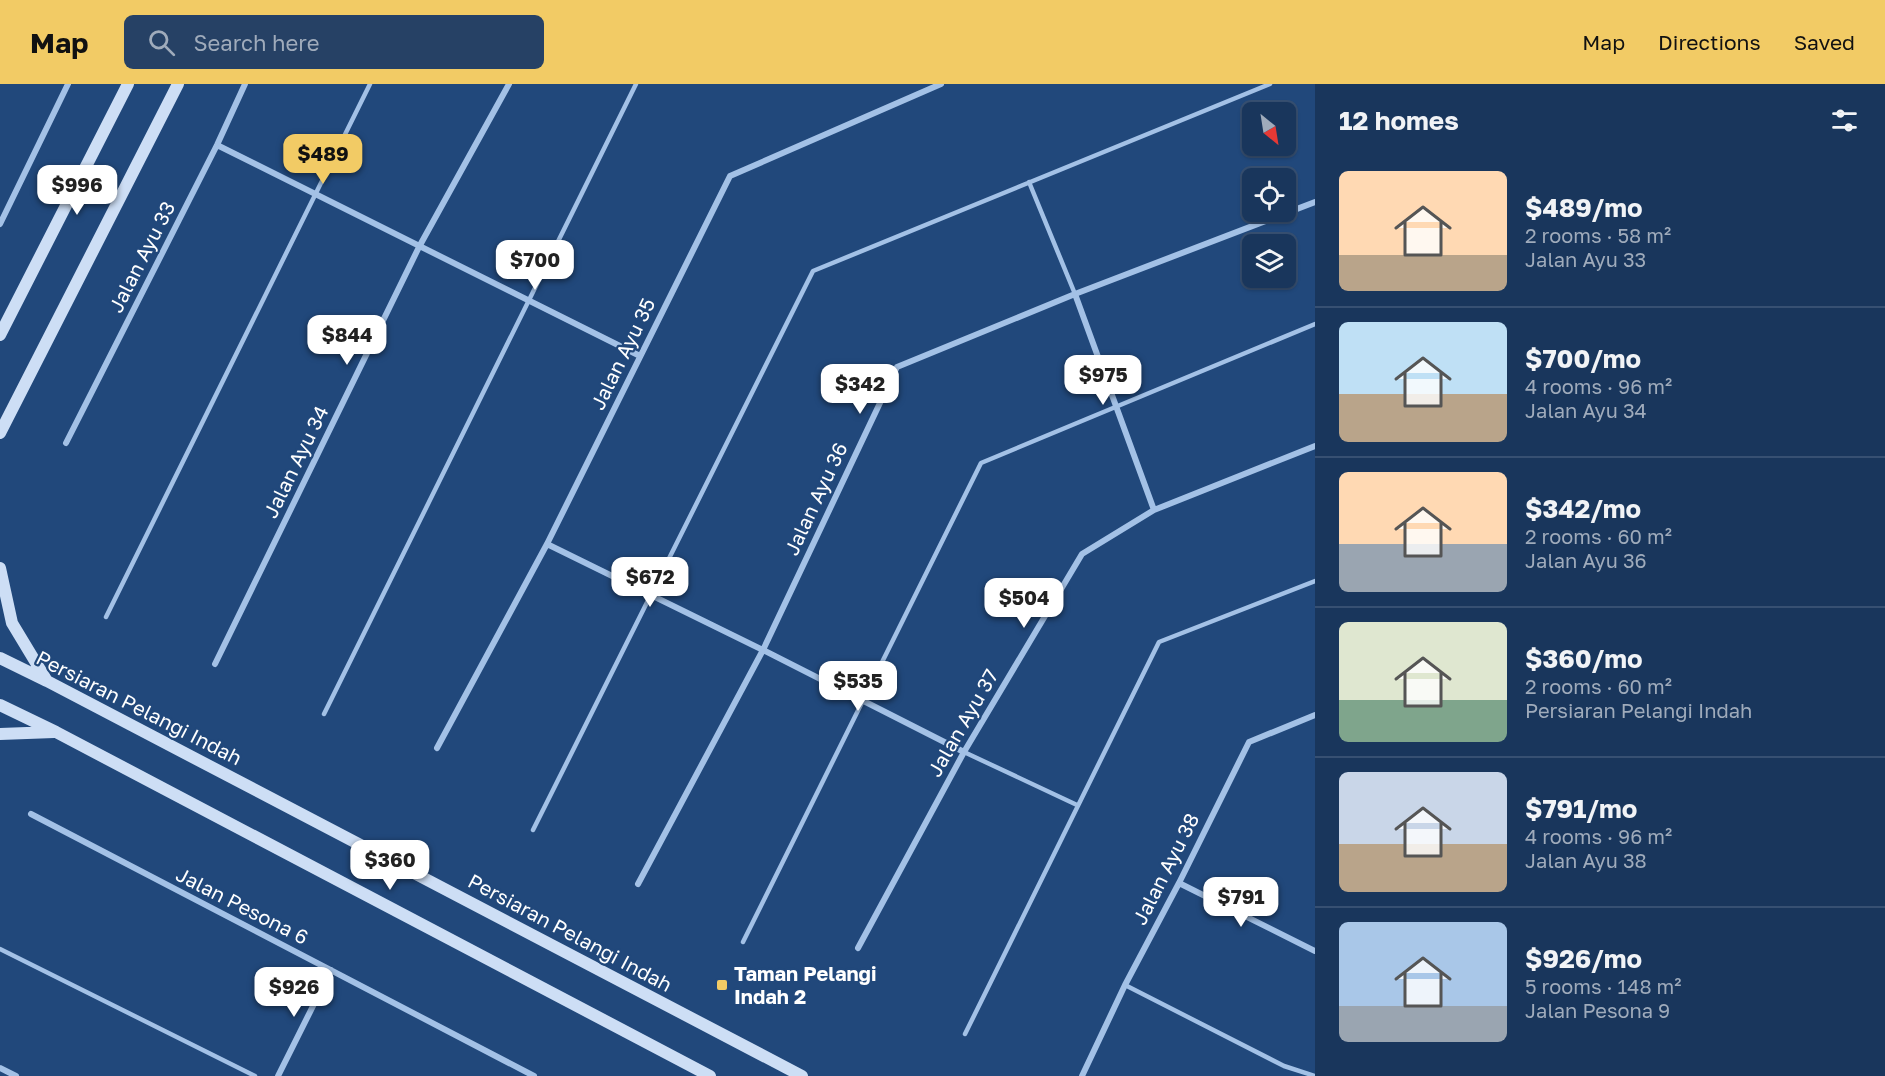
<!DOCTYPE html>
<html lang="en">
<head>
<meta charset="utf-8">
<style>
  body { margin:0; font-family:"Golos Text",sans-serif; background:#264165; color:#f1f3f6; height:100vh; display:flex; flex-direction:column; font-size:22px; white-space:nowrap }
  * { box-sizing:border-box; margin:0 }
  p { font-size:20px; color:#9fabbb }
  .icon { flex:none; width:33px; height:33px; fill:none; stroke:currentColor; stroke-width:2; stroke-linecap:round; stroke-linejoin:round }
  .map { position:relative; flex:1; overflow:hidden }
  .drawer { display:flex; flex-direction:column; background:#19365c; width:570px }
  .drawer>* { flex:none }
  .needle { width:39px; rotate:150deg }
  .buttons { position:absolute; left:1242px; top:18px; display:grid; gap:12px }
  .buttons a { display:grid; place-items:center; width:54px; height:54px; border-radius:9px; background:#19365c; box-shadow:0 2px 4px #0004,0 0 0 2px #375072; font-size:30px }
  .price { position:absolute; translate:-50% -51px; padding:0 14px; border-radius:12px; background:#fff; color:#222; font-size:20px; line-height:39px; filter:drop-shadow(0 2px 3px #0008) }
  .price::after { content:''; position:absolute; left:50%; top:36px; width:18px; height:14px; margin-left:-9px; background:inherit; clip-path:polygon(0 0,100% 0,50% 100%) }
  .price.current { background:#f2cb65; color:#111 }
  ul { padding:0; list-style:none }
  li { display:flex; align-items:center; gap:18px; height:150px; padding:0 24px }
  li+li { border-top:2px solid #375072 }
  li span { display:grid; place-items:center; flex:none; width:168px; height:120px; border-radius:9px; color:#555 }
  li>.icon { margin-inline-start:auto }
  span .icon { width:72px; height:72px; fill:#fffc; stroke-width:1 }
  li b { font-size:26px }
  h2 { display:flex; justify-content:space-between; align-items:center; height:72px; padding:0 24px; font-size:26px }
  header { display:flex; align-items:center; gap:36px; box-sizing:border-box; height:84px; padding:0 30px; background:#f2cb65; color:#111 }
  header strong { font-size:28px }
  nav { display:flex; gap:33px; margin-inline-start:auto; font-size:21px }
  .search { width:420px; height:54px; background:#264165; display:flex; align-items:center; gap:15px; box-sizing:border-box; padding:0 21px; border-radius:9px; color:#9fabbb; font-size:22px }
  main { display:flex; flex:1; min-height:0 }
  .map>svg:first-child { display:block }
</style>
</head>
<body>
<header>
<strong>Map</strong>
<div class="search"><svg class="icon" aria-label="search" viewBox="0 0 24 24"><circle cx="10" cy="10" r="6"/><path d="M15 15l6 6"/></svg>Search here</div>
<nav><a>Map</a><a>Directions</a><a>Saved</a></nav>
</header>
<main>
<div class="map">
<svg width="1315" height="992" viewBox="0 0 1315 992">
  <rect width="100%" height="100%" fill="#21487b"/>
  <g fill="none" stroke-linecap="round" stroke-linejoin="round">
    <path stroke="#a3c1e6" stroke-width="4.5" d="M1029,98L1075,210
      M106,533L370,0
      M324,630L636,0
      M964,668L1077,721
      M533,746L813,187L1270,0
      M743,858L981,379L1315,240
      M0,865L255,992
      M1125,901L1284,982L1315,992
      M965,950L1159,558L1315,497"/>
    <path stroke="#a3c1e6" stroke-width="6" d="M217,61L640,272
      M0,140L68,0
      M1075,210L1154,426
      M66,359L217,61L245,0
      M547,460L763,566L964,668
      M215,580L419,163L509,0
      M437,664L547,460L730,92L941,0
      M31,730L534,992
      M1179,799L1315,867
      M638,800L763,566L897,283L1075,210L1315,118
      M858,864L964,668L1082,470L1154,426L1315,362
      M0,984L16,992
      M278,992L331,886
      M1082,992L1125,901L1179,799L1249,658L1315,631"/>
    <path stroke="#cddef5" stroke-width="12" d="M0,251L128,0
      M0,349L178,0
      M0,484L12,539L47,597
      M0,574L47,597L802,992
      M0,621L56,648L710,992
      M0,650L54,648"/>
  </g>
  <rect fill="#f2cb65" stroke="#21487b" stroke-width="2" x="716" y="895" width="12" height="12" rx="3"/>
  <g text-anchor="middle" stroke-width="4.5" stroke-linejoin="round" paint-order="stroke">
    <g font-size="20" fill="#fff" stroke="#21487b">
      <text transform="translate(142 173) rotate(-63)" y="7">Jalan Ayu 33</text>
      <text transform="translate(623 270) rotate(-64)" y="7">Jalan Ayu 35</text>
      <text transform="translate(296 378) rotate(-64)" y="7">Jalan Ayu 34</text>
      <text transform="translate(816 415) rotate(-65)" y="7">Jalan Ayu 36</text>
      <text transform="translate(139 624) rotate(27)" y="7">Persiaran Pelangi Indah</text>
      <text transform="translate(963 639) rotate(-60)" y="7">Jalan Ayu 37</text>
      <text transform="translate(1166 785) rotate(-63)" y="7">Jalan Ayu 38</text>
      <text transform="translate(242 822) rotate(27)" y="7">Jalan Pesona 6</text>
      <text transform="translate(570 849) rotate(28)" y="7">Persiaran Pelangi Indah</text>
    </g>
    <g font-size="20" font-weight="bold" fill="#fff" stroke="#21487b" text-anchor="start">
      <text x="734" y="897">Taman Pelangi<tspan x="734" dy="23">Indah 2</tspan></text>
    </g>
  </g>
</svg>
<div class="buttons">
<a><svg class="needle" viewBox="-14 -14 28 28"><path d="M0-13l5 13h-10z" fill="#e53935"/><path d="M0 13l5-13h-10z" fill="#9fabbb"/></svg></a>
<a><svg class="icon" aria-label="locate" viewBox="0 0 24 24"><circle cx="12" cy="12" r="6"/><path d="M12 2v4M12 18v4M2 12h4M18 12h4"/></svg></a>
<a><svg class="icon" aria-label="layers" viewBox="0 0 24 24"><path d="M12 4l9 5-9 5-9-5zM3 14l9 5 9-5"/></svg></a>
</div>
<b class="price current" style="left:323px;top:101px">$489</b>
<b class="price" style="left:77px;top:132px">$996</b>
<b class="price" style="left:535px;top:207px">$700</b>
<b class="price" style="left:347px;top:282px">$844</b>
<b class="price" style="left:1103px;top:322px">$975</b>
<b class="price" style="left:860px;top:331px">$342</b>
<b class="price" style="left:650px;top:524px">$672</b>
<b class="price" style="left:1024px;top:545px">$504</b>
<b class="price" style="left:858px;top:628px">$535</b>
<b class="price" style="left:390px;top:807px">$360</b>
<b class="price" style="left:1241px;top:844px">$791</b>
<b class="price" style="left:294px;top:934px">$926</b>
</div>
<section class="drawer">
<h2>12 homes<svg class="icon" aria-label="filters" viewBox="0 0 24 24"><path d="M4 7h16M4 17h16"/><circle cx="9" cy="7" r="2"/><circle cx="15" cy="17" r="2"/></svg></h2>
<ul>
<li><span style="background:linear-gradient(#ffd9b3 70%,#b9a48a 0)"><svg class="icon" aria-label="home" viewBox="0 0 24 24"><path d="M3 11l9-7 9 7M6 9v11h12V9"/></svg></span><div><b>$489/mo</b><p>2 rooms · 58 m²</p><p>Jalan Ayu 33</p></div></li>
<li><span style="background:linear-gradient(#bfe0f5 60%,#b9a48a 0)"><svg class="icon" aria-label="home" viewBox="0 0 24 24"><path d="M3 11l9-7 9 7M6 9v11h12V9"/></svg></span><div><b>$700/mo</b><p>4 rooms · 96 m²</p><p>Jalan Ayu 34</p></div></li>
<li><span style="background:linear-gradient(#ffd9b3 60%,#9aa5b1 0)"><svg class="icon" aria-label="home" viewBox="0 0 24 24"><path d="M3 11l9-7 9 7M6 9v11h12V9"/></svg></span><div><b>$342/mo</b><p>2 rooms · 60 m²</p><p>Jalan Ayu 36</p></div></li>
<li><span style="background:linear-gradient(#dfe7d0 65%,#7fa58c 0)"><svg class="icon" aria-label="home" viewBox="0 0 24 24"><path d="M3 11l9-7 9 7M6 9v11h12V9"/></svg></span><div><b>$360/mo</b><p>2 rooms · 60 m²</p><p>Persiaran Pelangi Indah</p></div></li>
<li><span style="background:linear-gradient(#c9d6e8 60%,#b9a48a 0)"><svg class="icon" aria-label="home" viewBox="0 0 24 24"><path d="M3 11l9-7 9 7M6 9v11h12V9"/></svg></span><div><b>$791/mo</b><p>4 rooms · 96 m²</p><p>Jalan Ayu 38</p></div></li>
<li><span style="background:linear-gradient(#a9c7e8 70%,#9aa5b1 0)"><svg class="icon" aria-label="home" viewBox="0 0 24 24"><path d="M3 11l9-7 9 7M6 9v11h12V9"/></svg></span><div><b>$926/mo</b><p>5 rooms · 148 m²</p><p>Jalan Pesona 9</p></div></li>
</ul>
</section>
</main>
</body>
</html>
